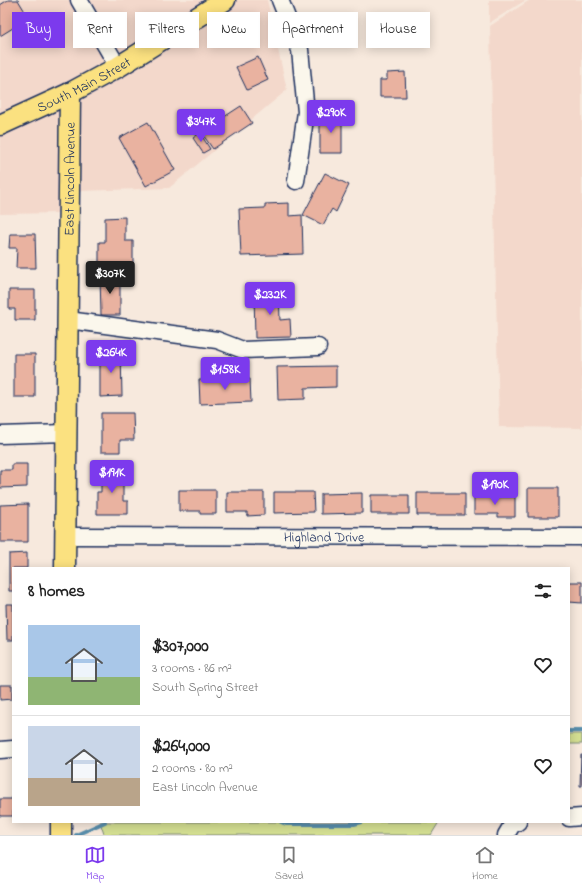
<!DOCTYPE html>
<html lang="en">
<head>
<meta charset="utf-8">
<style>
  body { margin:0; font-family:"Indie Flower",sans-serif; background:#f2f2f2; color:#222; height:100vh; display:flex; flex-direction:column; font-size:15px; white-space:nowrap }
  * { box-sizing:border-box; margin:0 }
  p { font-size:13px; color:#767676 }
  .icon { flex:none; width:22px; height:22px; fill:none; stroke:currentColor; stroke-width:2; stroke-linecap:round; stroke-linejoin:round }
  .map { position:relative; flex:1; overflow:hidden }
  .drawer { position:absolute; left:12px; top:567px; width:558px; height:256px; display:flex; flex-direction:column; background:#fff; border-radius:0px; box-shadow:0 2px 10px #0003 }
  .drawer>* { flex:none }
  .top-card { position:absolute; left:12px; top:12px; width:558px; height:36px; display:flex; gap:8px }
  .price { position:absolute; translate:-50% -34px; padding:0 9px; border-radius:4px; background:#7c3aed; color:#fff; font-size:13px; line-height:26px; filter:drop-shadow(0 1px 2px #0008) }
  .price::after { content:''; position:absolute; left:50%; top:24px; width:12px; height:9px; margin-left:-6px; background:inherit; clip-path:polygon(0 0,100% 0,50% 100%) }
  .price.current { background:#222; color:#fff }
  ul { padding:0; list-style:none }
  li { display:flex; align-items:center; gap:12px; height:100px; padding:0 16px }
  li+li { border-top:1px solid #e0e0e0 }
  li span { display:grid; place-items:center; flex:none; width:112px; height:80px; border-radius:0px; color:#555 }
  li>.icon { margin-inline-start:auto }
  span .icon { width:48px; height:48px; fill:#fffc; stroke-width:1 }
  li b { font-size:17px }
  h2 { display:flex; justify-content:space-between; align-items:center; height:48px; padding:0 16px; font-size:17px }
  .pill { padding:0 14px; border-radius:0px; background:#fff; box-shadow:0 2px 10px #0003; font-size:14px; line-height:36px }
  .pill.current { background:#7c3aed; color:#fff }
  .tabs { display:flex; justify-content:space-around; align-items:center; height:56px; border-top:1px solid #e0e0e0; background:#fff; font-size:11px; color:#767676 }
  .tabs a { display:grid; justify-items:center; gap:2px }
  .tabs .current { color:#7c3aed }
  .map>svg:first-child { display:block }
</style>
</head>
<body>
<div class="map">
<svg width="582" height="835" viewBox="0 0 582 835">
  <rect width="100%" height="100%" fill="#f7e9dd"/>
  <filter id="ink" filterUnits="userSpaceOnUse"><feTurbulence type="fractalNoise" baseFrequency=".025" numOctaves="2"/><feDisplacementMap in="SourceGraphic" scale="8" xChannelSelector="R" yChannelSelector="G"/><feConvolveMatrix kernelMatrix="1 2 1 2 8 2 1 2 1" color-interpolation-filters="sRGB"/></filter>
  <g filter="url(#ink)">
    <path fill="#f3d8cb" d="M0,0H267L287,90L169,188L80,191L63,213L0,214Z
      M489,0H526L489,23Z
      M530,0H582V428L499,427L490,26Z"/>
    <path fill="#d4df92" stroke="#788778" d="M569,734H582V744H569Z
      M100,822H439L431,835H107L104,834Z"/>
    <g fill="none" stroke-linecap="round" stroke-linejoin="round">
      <path stroke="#588eac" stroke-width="4" d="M569,731H582
        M281,822L286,824H354L362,822
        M76,835L105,822"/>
    </g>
    <path fill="#e9b2a0" stroke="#1b2f5e" d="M8,0H18L29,18L0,36V5Z
      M258,57L268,80L247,90L236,67Z
      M405,72L406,97H380V80H387V73Z
      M241,106L252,123L213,149L201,132Z
      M342,115V153H320V116Z
      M148,122L175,170L146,186L119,138Z
      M200,133L210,149L203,153L193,138Z
      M325,173L349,185L336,212L332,209L323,225L303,215Z
      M289,203V216L302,215L303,254L241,256L239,209L265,208V204Z
      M125,217V241H133V264H99V242H105V218Z
      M10,234H35L36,268H16L17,248H9Z
      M100,275H120V315H101Z
      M9,290H35V320H15V309H9Z
      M279,291L280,320L290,319L291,337L255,338L254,292Z
      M100,351H121L122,396L100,397Z
      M14,354H35V397H14Z
      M336,366V387L305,388V399L278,400L277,367Z
      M250,379L251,402L200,404L199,380Z
      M101,413H133L134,440H120V452H101Z
      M12,464H27V487L0,488V470H12Z
      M101,470H123V501H128V514H97V492H101Z
      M528,488H558V517H528Z
      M179,490H216V514H200V511H179Z
      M227,492H264V515L247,516V512H227Z
      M274,492H313L314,512L274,513Z
      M362,493V513L321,514V494Z
      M417,493H465V515H417Z
      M371,495H409V514H371Z
      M474,497H515V517H498V514H474Z
      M28,504V542H0V505Z
      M27,553V568H13V591H9V554Z
      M569,582H582V603L569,602Z
      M6,604H13V640H7Z
      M0,685H12V699L0,700Z
      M581,755H582V786H580Z
      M12,784H13V816H0V799H12Z"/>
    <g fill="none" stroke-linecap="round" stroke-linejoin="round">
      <g stroke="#1b2f5e" stroke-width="19">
        <g id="minor">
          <path d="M79,0L118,67"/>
          <path d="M280,0L300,50L306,112L296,181"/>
          <path d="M68,320L217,340L243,350L318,347"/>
          <path d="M0,435L66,433"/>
          <path id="s1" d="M65,536L582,537"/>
          <path d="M0,750L13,749"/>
          <path d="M569,818L582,817"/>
          <path d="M506,835L512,825L518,822"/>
        </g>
      </g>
      <g stroke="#1b2f5e" stroke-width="23">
        <g id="major">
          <path id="s2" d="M0,125L70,93L118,67L225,0"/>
          <path id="s3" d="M65,568L70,93"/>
          <path d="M61,835V822"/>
        </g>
      </g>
      <use href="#minor" stroke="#fbf7ec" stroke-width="16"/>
      <use href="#major" stroke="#fbe180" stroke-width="20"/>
    </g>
  </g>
  <g text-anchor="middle" stroke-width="3.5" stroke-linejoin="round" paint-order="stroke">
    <g font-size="14" fill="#1b2f5e" stroke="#fbf7ec">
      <text dy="5" stroke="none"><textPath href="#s2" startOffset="93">South Main Street</textPath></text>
      <text dy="5" stroke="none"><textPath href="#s3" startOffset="389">East Lincoln Avenue</textPath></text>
      <text dy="5" stroke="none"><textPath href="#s1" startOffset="259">Highland Drive</textPath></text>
    </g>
  </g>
</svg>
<b class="price" style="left:331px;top:134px">$290K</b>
<b class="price" style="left:201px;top:143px">$347K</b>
<b class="price current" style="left:110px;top:295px">$307K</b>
<b class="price" style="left:270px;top:316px">$232K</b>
<b class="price" style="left:111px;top:374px">$264K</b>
<b class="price" style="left:225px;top:391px">$158K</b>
<b class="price" style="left:112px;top:494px">$191K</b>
<b class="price" style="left:495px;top:506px">$190K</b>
<div class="top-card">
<a class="pill current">Buy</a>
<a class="pill">Rent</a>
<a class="pill">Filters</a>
<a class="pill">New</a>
<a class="pill">Apartment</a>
<a class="pill">House</a>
</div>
<section class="drawer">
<h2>8 homes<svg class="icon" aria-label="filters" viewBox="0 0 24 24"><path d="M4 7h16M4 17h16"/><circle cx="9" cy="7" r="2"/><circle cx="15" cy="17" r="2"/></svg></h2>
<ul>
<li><span style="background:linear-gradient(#a9c7e8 65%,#8fb573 0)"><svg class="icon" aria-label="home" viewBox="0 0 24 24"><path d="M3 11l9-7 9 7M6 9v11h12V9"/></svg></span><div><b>$307,000</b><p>3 rooms · 86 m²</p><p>South Spring Street</p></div><svg class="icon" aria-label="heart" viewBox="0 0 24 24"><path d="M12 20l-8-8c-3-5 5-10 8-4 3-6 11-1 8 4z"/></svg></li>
<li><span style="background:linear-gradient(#c9d6e8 65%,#b9a48a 0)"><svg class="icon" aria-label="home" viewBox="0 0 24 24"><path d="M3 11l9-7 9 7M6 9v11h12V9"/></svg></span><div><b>$264,000</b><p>2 rooms · 80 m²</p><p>East Lincoln Avenue</p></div><svg class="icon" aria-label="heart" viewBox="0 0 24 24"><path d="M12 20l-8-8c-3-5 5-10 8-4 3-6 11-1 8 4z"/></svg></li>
</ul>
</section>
</div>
<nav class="tabs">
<a class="current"><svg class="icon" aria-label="map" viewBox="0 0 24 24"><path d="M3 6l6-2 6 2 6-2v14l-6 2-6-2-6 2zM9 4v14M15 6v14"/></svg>Map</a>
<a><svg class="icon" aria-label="saved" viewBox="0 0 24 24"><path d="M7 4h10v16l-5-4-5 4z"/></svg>Saved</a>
<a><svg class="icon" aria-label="home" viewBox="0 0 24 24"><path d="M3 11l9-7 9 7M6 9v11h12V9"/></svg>Home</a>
</nav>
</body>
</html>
